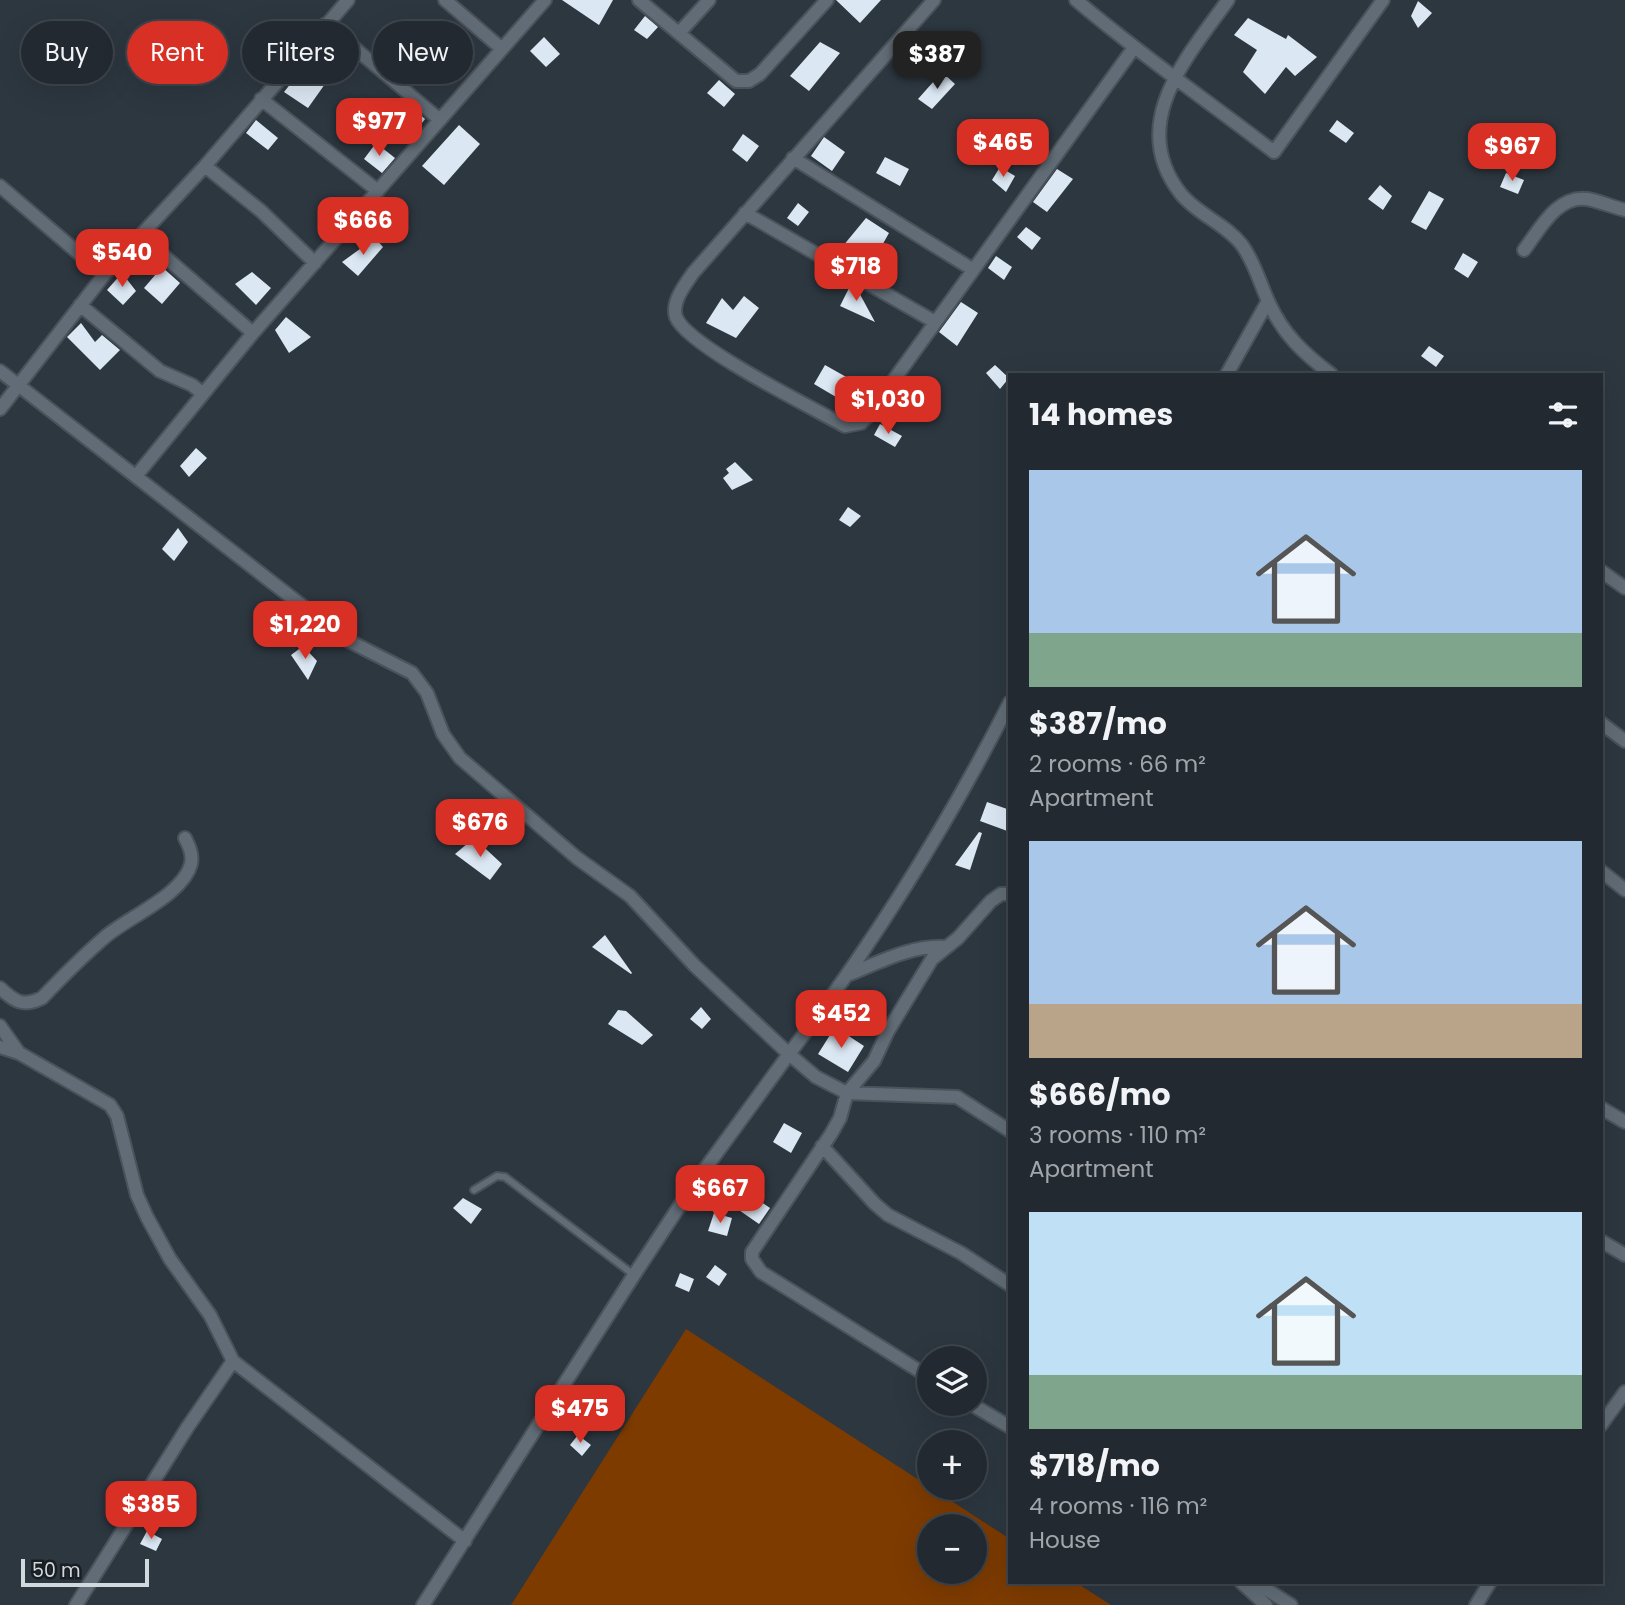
<!DOCTYPE html>
<html lang="en">
<head>
<meta charset="utf-8">
<style>
  body { margin:0; font-family:Poppins,sans-serif; background:#2a3138; color:#f1f3f6; height:100vh; display:flex; flex-direction:column; font-size:26px; white-space:nowrap }
  * { box-sizing:border-box; margin:0 }
  p { font-size:23px; color:#a2a6ab }
  .icon { flex:none; width:38px; height:38px; fill:none; stroke:currentColor; stroke-width:2; stroke-linecap:round; stroke-linejoin:round }
  .map { position:relative; flex:1; overflow:hidden }
  .details { position:absolute; left:1008px; top:373px; width:595px; height:1211px; display:flex; flex-direction:column; background:#222930; border-radius:0px; box-shadow:0 7px 28px #0002,0 0 0 2px #3f454c }
  .details>* { flex:none }
  .banner { position:absolute; left:21px; top:21px; width:665px; height:63px; display:flex; gap:14px }
  .tools { position:absolute; left:917px; top:1346px; display:grid; gap:14px }
  .tools a { display:grid; place-items:center; width:70px; height:70px; border-radius:50%; background:#222930; box-shadow:0 7px 28px #0002,0 0 0 2px #3f454c; font-size:35px }
  .scale { position:absolute; left:21px; bottom:18px; width:128px; box-sizing:border-box; padding-left:7px; border:4px solid #d1d8de; border-top:0; font-size:19px; line-height:24px; white-space:nowrap; color:#d1d8de; -webkit-text-stroke:5px #191e22; paint-order:stroke }
  .price { position:absolute; translate:-50% -60px; padding:0 16px; border-radius:14px; background:#d93025; color:#fff; font-size:23px; line-height:46px; filter:drop-shadow(0 2px 4px #0008) }
  .price::after { content:''; position:absolute; left:50%; top:42px; width:21px; height:16px; margin-left:-10px; background:inherit; clip-path:polygon(0 0,100% 0,50% 100%) }
  .price.active { background:#222; color:#fff }
  ul { padding:0; list-style:none }
  li { display:grid; align-content:center; gap:14px; height:371px; padding:0 21px }
  li span { display:grid; place-items:center; height:217px; border-radius:0px; color:#555 }
  li>.icon { margin-inline-start:auto }
  span .icon { width:126px; height:126px; fill:#fffc; stroke-width:1 }
  li b { font-size:30px }
  h2 { display:flex; justify-content:space-between; align-items:center; height:84px; padding:0 21px; font-size:30px }
  .chip { padding:0 24px; border-radius:32px; background:#222930; box-shadow:0 7px 28px #0002,0 0 0 2px #3f454c; font-size:24px; line-height:63px }
  .chip.active { background:#d93025; color:#fff }
  .map>svg:first-child { display:block }
</style>
</head>
<body>
<div class="map">
<svg width="1625" height="1605" viewBox="0 0 1625 1605">
  <rect width="100%" height="100%" fill="#2d3740"/>
  <path fill="#7d3b00" fill-rule="evenodd" d="M686,1329L1010,1539V1582H1075L1111,1605H511ZM929,1526H975V1572H929Z"/>
  <path fill="#dbe7f3" d="M562,0H613L599,25Z
    M836,0H881L860,23Z
    M1418,1L1432,13L1418,28L1411,16Z
    M645,16L658,27L647,39L634,30Z
    M1248,18L1286,39L1288,35L1317,57L1295,76L1286,67L1265,94L1243,72L1257,50L1234,35Z
    M407,22L426,37L419,46L443,62L429,82L385,52Z
    M544,37L560,54L546,67L530,51Z
    M327,38L347,53L308,108L284,92Z
    M820,42L840,53L809,91L790,76Z
    M942,72L955,84L932,109L918,99Z
    M719,80L735,94L724,107L707,93Z
    M408,104L425,119L412,136L394,122Z
    M256,120L278,138L268,150L246,133Z
    M1337,120L1354,133L1346,143L1329,131Z
    M459,125L480,144L444,185L422,166Z
    M743,134L759,146L747,162L732,150Z
    M824,137L845,152L832,171L811,156Z
    M376,143L395,158L382,173L364,159Z
    M885,157L909,169L900,186L876,173Z
    M1000,167L1015,176L1006,192L992,180Z
    M1057,169L1073,179L1047,212L1033,202Z
    M1506,173L1524,180L1518,194L1500,187Z
    M1380,185L1392,196L1383,210L1368,199Z
    M1429,191L1444,199L1426,230L1411,222Z
    M798,203L809,212L798,226L787,218Z
    M866,218L889,233L880,249L875,247L866,266L838,252Z
    M1026,227L1041,238L1032,250L1017,237Z
    M375,238L383,247L358,276L342,262Z
    M1463,253L1478,262L1468,278L1454,269Z
    M996,256L1012,267L1004,280L988,268Z
    M162,267L180,283L162,304L144,288Z
    M252,272L271,288L256,305L235,284Z
    M122,273L136,291L123,305L107,290Z
    M851,284L856,287L875,322L840,306Z
    M744,296L759,308L736,338L706,323L722,298L733,310Z
    M961,302L978,313L957,346L939,332Z
    M286,317L311,337L289,353L275,330Z
    M81,323L95,342L102,335L120,350L100,370L67,337Z
    M1429,346L1444,356L1436,367L1421,356Z
    M825,365L848,378L836,397L814,384Z
    M995,365L1009,378L1000,389L986,373Z
    M880,424L902,436L895,447L874,435Z
    M196,448L207,458L189,477L180,466Z
    M735,462L753,480L732,490L723,478L729,473L726,469Z
    M848,507L861,516L850,527L839,520Z
    M178,528L188,542L174,561L162,549Z
    M303,646L317,661L308,680L291,655Z
    M987,802L1010,810V832L980,821Z
    M979,832L982,833L970,870L955,865Z
    M474,838L502,864L490,880L455,854Z
    M605,935L632,973L631,974L592,947Z
    M701,1007L711,1019L702,1029L690,1019Z
    M618,1010L626,1011L653,1035L642,1045L608,1024Z
    M835,1027L864,1046L848,1072L818,1054Z
    M784,1123L802,1133L791,1153L773,1142Z
    M747,1192L770,1208L759,1224L736,1208Z
    M463,1198L482,1209L471,1224L453,1208Z
    M714,1213L732,1218L727,1236L708,1231Z
    M715,1265L727,1274L719,1286L706,1277Z
    M680,1273L694,1279L689,1292L675,1286Z
    M578,1435L591,1445L582,1456L570,1445Z
    M147,1531L162,1539L156,1551L140,1544Z"/>
  <g fill="none" stroke-linecap="round" stroke-linejoin="round">
    <g stroke="#4a525a" stroke-width="10">
      <path id="service" d="M474,1190L497,1176L505,1177L634,1275"/>
    </g>
    <g stroke="#4a525a" stroke-width="16">
      <path id="minor" d="M445,0L502,49
        M639,0L736,81H749L760,74L827,0
        M934,0L693,273C685,285 671,302 676,317C687,346 813,408 845,426L861,423L867,417L1133,49
        M1076,0C1139,54 1208,101 1274,152L1383,0
        M1228,0C1187,57 1126,124 1181,194C1198,215 1226,224 1242,245C1255,263 1260,284 1269,303C1283,334 1304,354 1331,374
        M326,24L440,120
        M679,33L709,0
        M261,99L378,191
        M793,158L972,269
        M205,166L261,211L315,263
        M0,186L104,275
        M745,213L935,322
        M141,236L253,333
        M1524,250C1540,229 1557,195 1587,199C1599,201 1612,207 1625,210
        M80,305L160,371L192,385L203,394
        M0,371L345,639L412,673L427,693L443,734L460,758L577,858L630,896L695,966L789,1054L694,1184L634,1275L423,1605
        M1227,374L1268,301
        M0,409L104,275L205,166L348,0
        M136,476L253,333L545,0
        M1601,571L1625,588
        M1010,702C947,826 873,944 789,1054L816,1077L847,1093L957,1097L1010,1131
        M1601,723L1625,741
        M1601,871L1625,890
        M850,974C880,962 912,945 945,947
        M0,988C15,1002 23,1007 42,998C62,977 83,956 105,937C128,917 183,895 191,864C193,854 189,846 185,838
        M0,1026L19,1053
        M0,1047L19,1053L110,1105L117,1116L137,1195L147,1217L170,1259L210,1315L233,1361L465,1541
        M1601,1108L1625,1122
        M822,1146L875,1204L888,1215L961,1253L1010,1285
        M1601,1241L1625,1255
        M929,1377L761,1272L752,1259V1252L831,1134L840,1118L847,1093L874,1061L888,1031L932,959L958,938L991,901L1001,894H1010
        M971,1404L1010,1427
        M1601,1425L1625,1392
        M1241,1582L1266,1605
        M1255,1582L1291,1605
        M76,1605L187,1428L233,1361
        M1476,1605L1490,1582"/>
    </g>
    <use href="#service" stroke="#616c76" stroke-width="6"/>
    <use href="#minor" stroke="#616c76" stroke-width="12"/>
  </g>
</svg>
<div class="tools">
<a><svg class="icon" aria-label="layers" viewBox="0 0 24 24"><path d="M12 4l9 5-9 5-9-5zM3 14l9 5 9-5"/></svg></a>
<a>+</a>
<a>−</a>
</div>
<div class="scale">50 m</div>
<b class="price active" style="left:937px;top:91px">$387</b>
<b class="price" style="left:379px;top:158px">$977</b>
<b class="price" style="left:1003px;top:179px">$465</b>
<b class="price" style="left:1512px;top:183px">$967</b>
<b class="price" style="left:363px;top:257px">$666</b>
<b class="price" style="left:122px;top:289px">$540</b>
<b class="price" style="left:856px;top:303px">$718</b>
<b class="price" style="left:888px;top:436px">$1,030</b>
<b class="price" style="left:305px;top:661px">$1,220</b>
<b class="price" style="left:480px;top:859px">$676</b>
<b class="price" style="left:841px;top:1050px">$452</b>
<b class="price" style="left:720px;top:1225px">$667</b>
<b class="price" style="left:580px;top:1445px">$475</b>
<b class="price" style="left:151px;top:1541px">$385</b>
<div class="banner">
<a class="chip">Buy</a>
<a class="chip active">Rent</a>
<a class="chip">Filters</a>
<a class="chip">New</a>
</div>
<section class="details">
<h2>14 homes<svg class="icon" aria-label="filters" viewBox="0 0 24 24"><path d="M4 7h16M4 17h16"/><circle cx="9" cy="7" r="2"/><circle cx="15" cy="17" r="2"/></svg></h2>
<ul>
<li><span style="background:linear-gradient(#a9c7e8 75%,#7fa58c 0)"><svg class="icon" aria-label="home" viewBox="0 0 24 24"><path d="M3 11l9-7 9 7M6 9v11h12V9"/></svg></span><div><b>$387/mo</b><p>2 rooms · 66 m²</p><p>Apartment</p></div></li>
<li><span style="background:linear-gradient(#a9c7e8 75%,#b9a48a 0)"><svg class="icon" aria-label="home" viewBox="0 0 24 24"><path d="M3 11l9-7 9 7M6 9v11h12V9"/></svg></span><div><b>$666/mo</b><p>3 rooms · 110 m²</p><p>Apartment</p></div></li>
<li><span style="background:linear-gradient(#bfe0f5 75%,#7fa58c 0)"><svg class="icon" aria-label="home" viewBox="0 0 24 24"><path d="M3 11l9-7 9 7M6 9v11h12V9"/></svg></span><div><b>$718/mo</b><p>4 rooms · 116 m²</p><p>House</p></div></li>
</ul>
</section>
</div>
</body>
</html>
